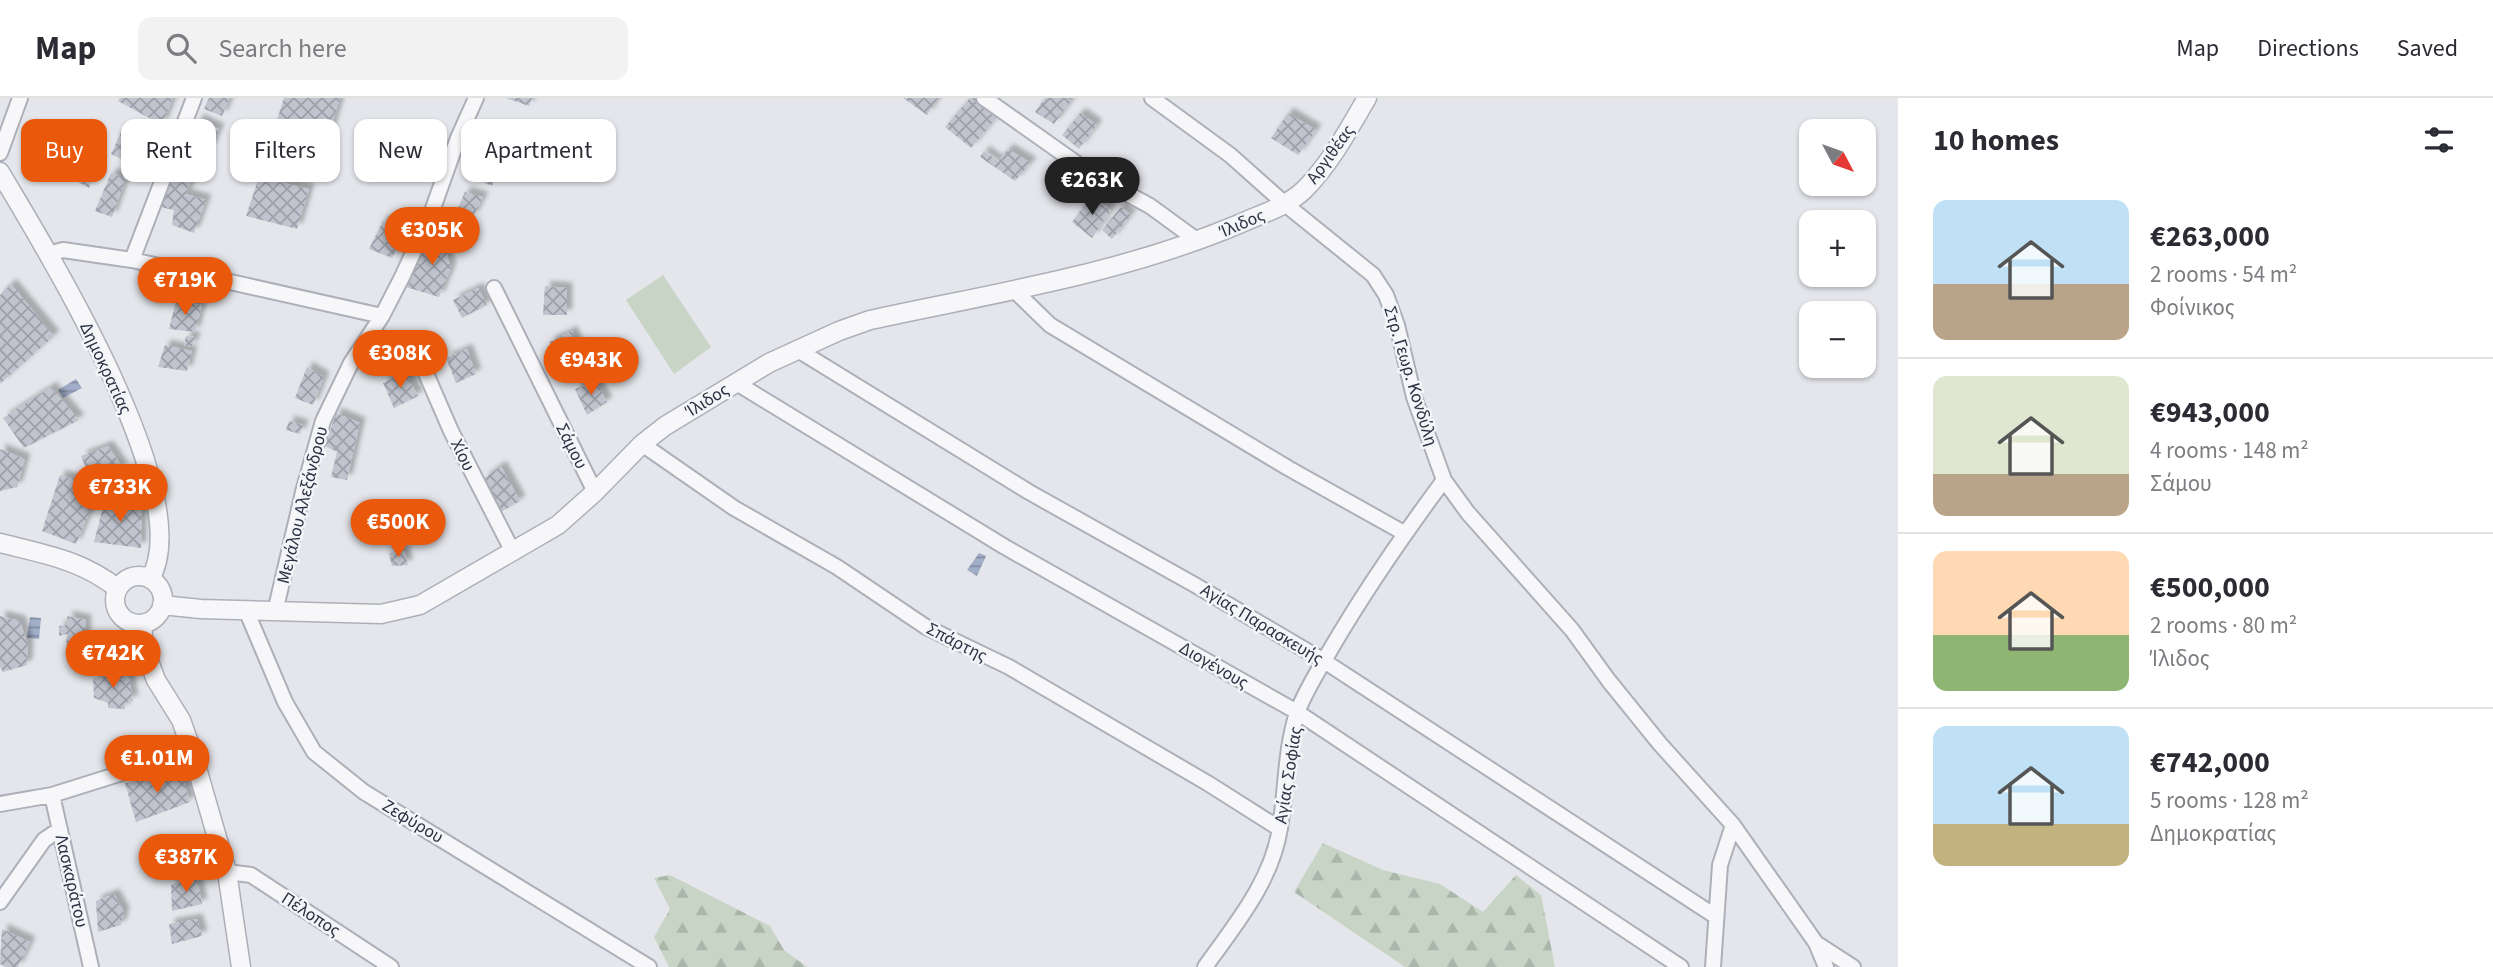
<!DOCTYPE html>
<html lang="en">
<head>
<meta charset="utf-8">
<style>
  body { margin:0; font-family:"Source Sans 3",sans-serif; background:#f2f2f3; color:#2b2b33; height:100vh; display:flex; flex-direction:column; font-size:26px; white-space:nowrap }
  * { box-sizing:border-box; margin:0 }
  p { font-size:23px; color:#7c7c81 }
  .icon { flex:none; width:38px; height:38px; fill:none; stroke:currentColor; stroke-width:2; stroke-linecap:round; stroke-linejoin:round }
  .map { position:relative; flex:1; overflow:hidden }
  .side { display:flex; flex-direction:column; background:#fff; width:595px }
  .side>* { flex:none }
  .top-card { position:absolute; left:21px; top:21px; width:665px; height:63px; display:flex; gap:14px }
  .needle { width:46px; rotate:131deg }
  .controls { position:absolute; left:1799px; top:21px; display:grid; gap:14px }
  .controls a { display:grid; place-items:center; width:77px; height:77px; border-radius:14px; background:#fff; box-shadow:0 2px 5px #0004; font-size:35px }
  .price { position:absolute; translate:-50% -60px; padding:0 16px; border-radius:24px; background:#ea580c; color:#fff; font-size:23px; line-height:46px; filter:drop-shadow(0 2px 4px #0008) }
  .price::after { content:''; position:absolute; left:50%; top:42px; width:21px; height:16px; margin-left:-10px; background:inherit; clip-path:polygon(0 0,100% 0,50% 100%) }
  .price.active { background:#222; color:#fff }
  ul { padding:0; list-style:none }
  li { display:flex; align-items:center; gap:21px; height:175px; padding:0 35px }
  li+li { border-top:2px solid #e1e1e2 }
  li span { display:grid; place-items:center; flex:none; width:196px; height:140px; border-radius:14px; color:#555 }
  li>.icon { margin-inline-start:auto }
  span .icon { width:84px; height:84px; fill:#fffc; stroke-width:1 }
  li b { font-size:30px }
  h2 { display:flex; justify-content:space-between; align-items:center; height:84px; padding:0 35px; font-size:30px }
  .pill { padding:0 24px; border-radius:14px; background:#fff; box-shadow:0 2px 5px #0004; font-size:24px; line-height:63px }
  .pill.active { background:#ea580c; color:#fff }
  header { display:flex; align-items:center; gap:42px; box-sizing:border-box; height:98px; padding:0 35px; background:#fff; border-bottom:2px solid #e1e1e2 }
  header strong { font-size:33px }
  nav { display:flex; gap:38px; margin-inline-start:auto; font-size:24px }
  .search { width:490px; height:63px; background:#f2f2f3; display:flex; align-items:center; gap:18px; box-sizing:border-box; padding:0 24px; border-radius:14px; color:#7c7c81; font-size:26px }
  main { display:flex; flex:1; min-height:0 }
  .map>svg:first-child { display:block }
</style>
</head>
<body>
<header>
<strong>Map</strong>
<div class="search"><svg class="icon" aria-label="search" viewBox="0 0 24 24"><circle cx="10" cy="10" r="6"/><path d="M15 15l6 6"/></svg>Search here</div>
<nav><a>Map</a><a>Directions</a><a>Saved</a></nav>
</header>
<main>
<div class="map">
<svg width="1898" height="869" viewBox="0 0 1898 869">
  <defs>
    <pattern id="forest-firs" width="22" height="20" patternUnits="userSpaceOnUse" patternTransform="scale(1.75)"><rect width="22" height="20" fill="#c7d4c6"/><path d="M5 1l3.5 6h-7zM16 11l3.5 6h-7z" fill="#abb6ab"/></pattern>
    <pattern id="water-rules" width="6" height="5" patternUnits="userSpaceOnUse" patternTransform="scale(1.75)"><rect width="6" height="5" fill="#a1aec8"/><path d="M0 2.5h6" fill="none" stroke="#838ea4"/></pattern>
    <pattern id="building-cross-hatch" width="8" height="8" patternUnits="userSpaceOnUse" patternTransform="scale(1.75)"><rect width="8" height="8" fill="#c1c4ce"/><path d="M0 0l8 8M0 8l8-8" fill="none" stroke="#9da0a9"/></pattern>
    <filter id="shadow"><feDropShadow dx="5.5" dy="-5.5" stdDeviation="2" flood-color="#0004"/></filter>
  </defs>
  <rect width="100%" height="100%" fill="#e4e6eb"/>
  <path fill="url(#forest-firs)" d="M1323,745L1383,772L1440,786L1483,814L1516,777L1541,797L1555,869H1405L1294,794Z
    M670,777L770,828L784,852L807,869H669L654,839L670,811L654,780Z"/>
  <path fill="#c7d4c6" d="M663,177L711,249L674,276L626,202Z"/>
  <path fill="url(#water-rules)" d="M76,281L82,290L63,300L58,292Z
    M979,455L986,458L977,478L967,472Z
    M30,519L41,520L39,541L27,540Z"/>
  <path fill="url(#building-cross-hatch)" filter="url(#shadow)" d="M120,0H173L162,27L118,3Z
    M209,0H230L222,18L204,11Z
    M284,0H340L315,83L294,78L302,40L275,28Z
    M506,0H532L529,8Z
    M903,0H938L927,17Z
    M970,0L996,20L971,50L945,29Z
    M1045,0H1066L1071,3L1054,26L1035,14Z
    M1080,15L1097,27L1079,51L1062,37Z
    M1288,15L1316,32L1298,57L1271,40Z
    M198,21L219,31L210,51L190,45Z
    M122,32L155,48L145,72L111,56Z
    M39,39L51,44L54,39L67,47L55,73L26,62Z
    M1008,51L1031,65L1015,83L980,59L984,53L998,63Z
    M79,52L100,61L89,90L68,79Z
    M476,54L500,65L492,88L464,76Z
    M111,75L126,80L112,119L95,113Z
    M172,75L191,83L186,96L206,102L194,135L172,127L174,112L160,109Z
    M259,79L309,91L297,131L246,118Z
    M465,94L483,99L473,119L456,115Z
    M1091,98L1111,112L1092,140L1072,124Z
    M1121,109L1131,117L1112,141L1102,132Z
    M383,123L408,133L392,160L369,151Z
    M430,137L452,143L447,158L451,170L439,199L406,189Z
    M11,186L54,238L0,286V197Z
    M545,188L567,190V217H543Z
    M478,190L487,207L462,220L453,202Z
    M176,203L202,207L195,234L169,231Z
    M572,233L582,258L558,267L549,244Z
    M186,238L195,239L192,249L184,247Z
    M165,247L192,253L187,273L158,269Z
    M467,251L476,276L456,285L446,260Z
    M307,269L324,279L313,307L295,300Z
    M405,275L418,298L394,310L383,285Z
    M595,283L607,304L587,317L575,291Z
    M51,289L79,322L24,350L3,320Z
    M336,315L360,325L347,382L331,379L337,354L325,348Z
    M289,323L303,327L300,336L286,332Z
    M108,348L123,370L91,383L81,358Z
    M0,351L25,361L17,389L0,393Z
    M501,368L520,403L501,414L483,381Z
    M60,377L82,384L96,399L76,446L42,433Z
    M106,398L142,408L141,450L94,444Z
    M404,453L408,467L392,468L389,455Z
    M0,518L20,523L28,548L27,567L3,574L0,569Z
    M67,518L86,522L85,549L66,548L67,536L59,538V528L68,527Z
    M128,575L133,603L125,604V611L108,610V605L94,600L93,580Z
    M181,675L190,704L136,724L125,685Z
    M196,776L202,806L172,813L171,787Z
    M114,796L124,814L121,827L98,834L96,803Z
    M197,821L202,838L172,846L169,826Z
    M2,831L30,844L18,869H6L0,866Z"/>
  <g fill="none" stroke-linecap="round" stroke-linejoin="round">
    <g stroke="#adb0b9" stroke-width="18">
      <path id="minor" d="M984,0L1093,77L1150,108L1198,143
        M1152,0L1230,57L1285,106L1373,177L1386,197L1397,227L1414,299L1444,382L1468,415L1572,532L1609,583L1660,646L1733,727L1816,845L1826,869
        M0,55L20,0
        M48,156L63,152L132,162L382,218
        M132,162L194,0
        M494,190L595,394
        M1013,191L1050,227L1288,370L1404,435
        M798,252L1029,394L1195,487L1324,563L1715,818
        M418,257L451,333L513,454
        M735,284L1005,449L1297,614L1681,869
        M642,346L734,410L837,469L926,529L1009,569L1209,686L1280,731
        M246,512L285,604L314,654L364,694L649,869
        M275,514L303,394L323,323L351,265L382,218L402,179L431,116L458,40L476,0
        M52,697L91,869
        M0,706L52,697L192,653
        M227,774L251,777L391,869
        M0,804L44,742L60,731
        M1816,845L1853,869
        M1205,869C1235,827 1272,783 1280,730C1286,693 1285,652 1297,615C1305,593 1320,570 1332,549C1366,491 1404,436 1444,382
        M1713,869L1720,767L1733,727"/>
    </g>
    <g stroke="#adb0b9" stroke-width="21">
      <path id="tertiary" d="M0,74C46,152 199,398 150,481
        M0,445C44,456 82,462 118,491
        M115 502a24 24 0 1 1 48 0a24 24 0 1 1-48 0Z
        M162,507L201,511L381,516L420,507L558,427L595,394L642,346L665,328L769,265L839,233L870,222C994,195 1121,176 1239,126C1261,116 1286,109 1304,92C1330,66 1349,31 1367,0
        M142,526L144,550L156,582L181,622L192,653L227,774L241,869"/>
    </g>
    <use href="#minor" stroke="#f7f7f9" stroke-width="14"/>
    <use href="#tertiary" stroke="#f7f7f9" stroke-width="18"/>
  </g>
  <g text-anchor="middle" stroke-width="5" stroke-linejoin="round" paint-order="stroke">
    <g font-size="18" fill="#2c3143" stroke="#f4f5f8">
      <text transform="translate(1330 56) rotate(-54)" y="6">Αργιθέας</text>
      <text transform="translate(1242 125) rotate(-23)" y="6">Ίλιδος</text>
      <text transform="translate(106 270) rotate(65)" y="6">Δημοκρατίας</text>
      <text transform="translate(1411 278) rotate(73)" y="6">Στρ. Γεωρ. Κονδύλη</text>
      <text transform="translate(707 302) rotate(-32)" y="6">Ίλιδος</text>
      <text transform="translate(572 348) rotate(63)" y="6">Σάμου</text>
      <text transform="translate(463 357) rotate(64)" y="6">Χίου</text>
      <text transform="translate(302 407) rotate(-76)" y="6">Μεγάλου Αλεξάνδρου</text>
      <text transform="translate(1262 526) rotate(31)" y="6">Αγίας Παρασκευής</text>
      <text transform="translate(957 544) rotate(27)" y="6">Σπάρτης</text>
      <text transform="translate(1214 567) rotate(30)" y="6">Διογένους</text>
      <text transform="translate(1288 677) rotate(-81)" y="6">Αγίας Σοφίας</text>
      <text transform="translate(413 723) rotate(31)" y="6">Ζεφύρου</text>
      <text transform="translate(72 783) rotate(77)" y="6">Λασκαράτου</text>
      <text transform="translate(311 816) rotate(33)" y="6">Πέλοπος</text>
    </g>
  </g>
</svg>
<div class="controls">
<a><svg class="needle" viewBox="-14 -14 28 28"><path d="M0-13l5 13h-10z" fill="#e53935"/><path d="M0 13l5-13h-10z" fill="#7c7c81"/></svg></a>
<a>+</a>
<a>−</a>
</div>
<b class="price active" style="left:1092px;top:119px">€263K</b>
<b class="price" style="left:432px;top:169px">€305K</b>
<b class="price" style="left:185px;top:219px">€719K</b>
<b class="price" style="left:400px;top:292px">€308K</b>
<b class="price" style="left:591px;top:299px">€943K</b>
<b class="price" style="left:120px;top:426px">€733K</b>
<b class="price" style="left:398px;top:461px">€500K</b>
<b class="price" style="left:113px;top:592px">€742K</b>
<b class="price" style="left:157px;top:697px">€1.01M</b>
<b class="price" style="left:186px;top:796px">€387K</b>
<div class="top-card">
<a class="pill active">Buy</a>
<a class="pill">Rent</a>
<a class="pill">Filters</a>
<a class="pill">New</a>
<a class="pill">Apartment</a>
</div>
</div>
<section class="side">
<h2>10 homes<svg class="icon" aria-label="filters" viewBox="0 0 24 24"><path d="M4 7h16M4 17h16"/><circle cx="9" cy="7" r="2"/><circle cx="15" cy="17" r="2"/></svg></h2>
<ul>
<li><span style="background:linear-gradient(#bfe0f5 60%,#b9a48a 0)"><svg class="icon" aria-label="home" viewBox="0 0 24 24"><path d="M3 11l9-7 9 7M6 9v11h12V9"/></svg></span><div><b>€263,000</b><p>2 rooms · 54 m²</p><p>Φοίνικος</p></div></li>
<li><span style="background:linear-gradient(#dfe7d0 70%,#b9a48a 0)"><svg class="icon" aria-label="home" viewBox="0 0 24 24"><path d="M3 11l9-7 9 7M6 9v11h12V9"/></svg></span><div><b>€943,000</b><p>4 rooms · 148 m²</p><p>Σάμου</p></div></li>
<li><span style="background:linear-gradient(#ffd9b3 60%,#8fb573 0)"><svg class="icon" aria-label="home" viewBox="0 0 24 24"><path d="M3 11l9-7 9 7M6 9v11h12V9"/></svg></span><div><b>€500,000</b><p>2 rooms · 80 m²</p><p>Ίλιδος</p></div></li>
<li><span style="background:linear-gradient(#bfe0f5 70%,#c2b280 0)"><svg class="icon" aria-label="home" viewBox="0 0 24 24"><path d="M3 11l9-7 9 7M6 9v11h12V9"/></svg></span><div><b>€742,000</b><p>5 rooms · 128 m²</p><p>Δημοκρατίας</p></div></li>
</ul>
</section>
</main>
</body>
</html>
